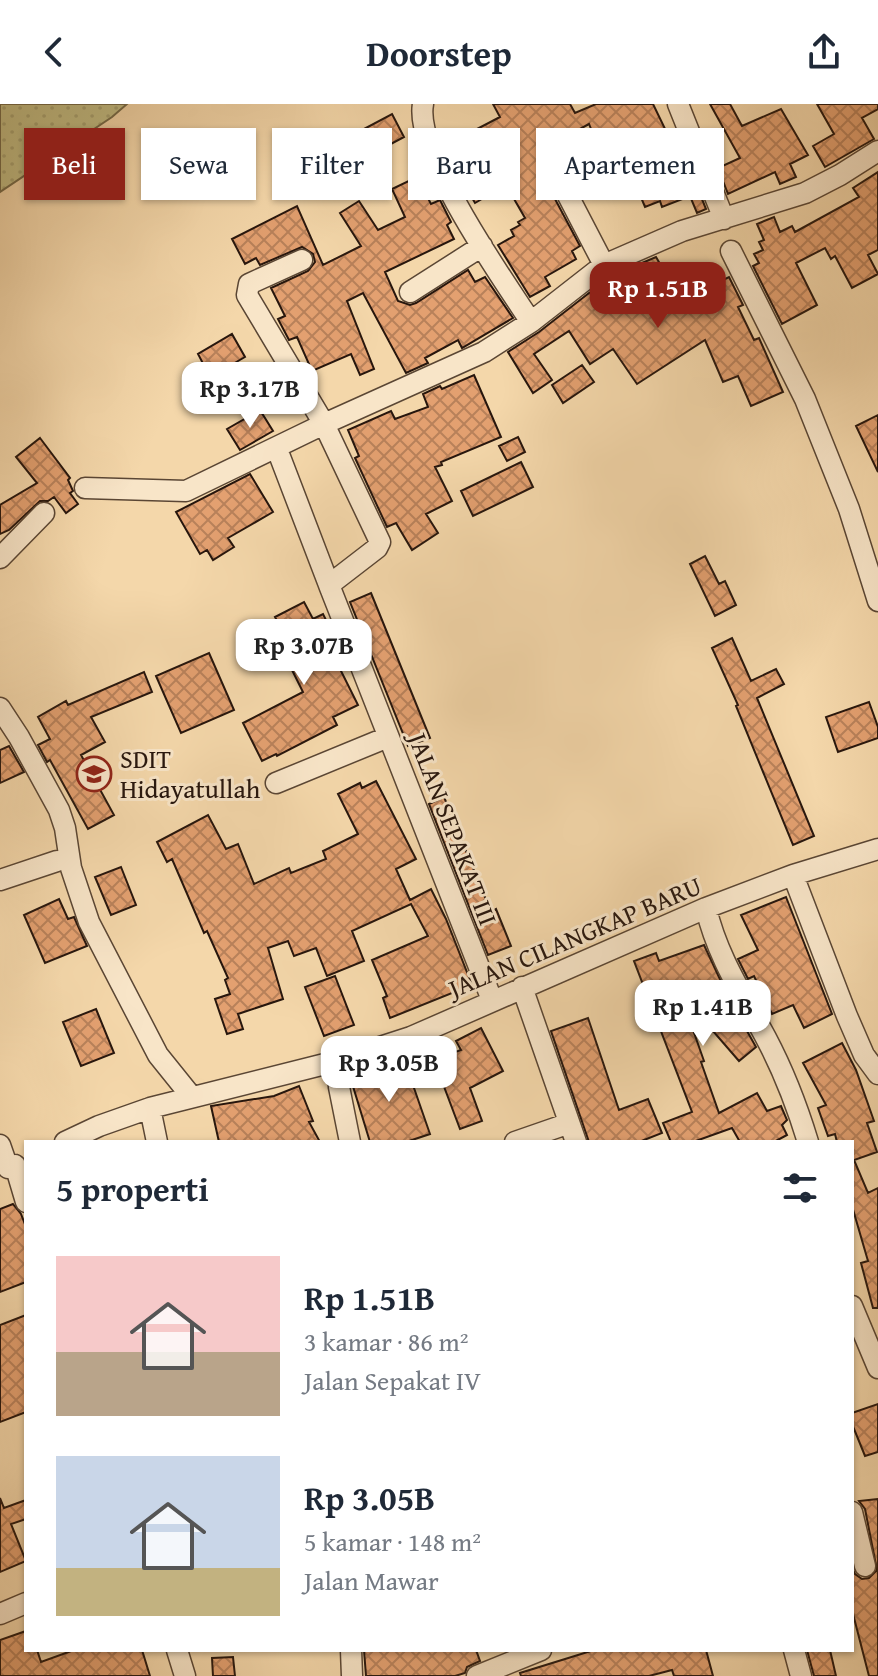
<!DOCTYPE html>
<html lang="id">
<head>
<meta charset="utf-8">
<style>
  body { margin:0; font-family:"Gentium Book Plus",serif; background:#f6f6f7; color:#1f2937; height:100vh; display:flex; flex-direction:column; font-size:30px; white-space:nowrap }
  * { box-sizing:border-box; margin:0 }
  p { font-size:26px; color:#747a83 }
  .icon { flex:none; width:44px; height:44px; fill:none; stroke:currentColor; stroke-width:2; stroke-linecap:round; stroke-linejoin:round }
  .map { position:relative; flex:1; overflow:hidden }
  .details { position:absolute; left:24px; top:1036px; width:830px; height:512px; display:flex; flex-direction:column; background:#fff; border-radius:0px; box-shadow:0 2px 6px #0004 }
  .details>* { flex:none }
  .hud { position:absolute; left:24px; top:24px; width:830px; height:72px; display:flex; gap:16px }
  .price { position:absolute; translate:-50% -68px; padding:0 18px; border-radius:16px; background:#fff; color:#222; font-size:26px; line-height:52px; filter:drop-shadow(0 2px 4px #0008) }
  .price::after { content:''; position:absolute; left:50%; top:48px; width:24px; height:18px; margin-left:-12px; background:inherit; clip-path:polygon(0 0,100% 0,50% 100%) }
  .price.current { background:#8f2418; color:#fff }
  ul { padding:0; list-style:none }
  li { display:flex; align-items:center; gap:24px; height:200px; padding:0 32px }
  li span { display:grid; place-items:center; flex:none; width:224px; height:160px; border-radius:0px; color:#555 }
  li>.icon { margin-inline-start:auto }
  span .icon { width:96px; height:96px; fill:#fffc; stroke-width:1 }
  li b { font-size:34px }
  h2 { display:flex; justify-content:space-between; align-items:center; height:96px; padding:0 32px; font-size:34px }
  .pill { padding:0 28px; border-radius:0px; background:#fff; box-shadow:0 2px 6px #0004; font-size:28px; line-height:72px }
  .pill.current { background:#8f2418; color:#fff }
  header { display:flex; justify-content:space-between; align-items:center; height:104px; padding:0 32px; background:#fff; font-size:36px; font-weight:700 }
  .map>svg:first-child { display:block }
</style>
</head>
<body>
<header><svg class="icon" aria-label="back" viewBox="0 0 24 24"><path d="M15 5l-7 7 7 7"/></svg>Doorstep<svg class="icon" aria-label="share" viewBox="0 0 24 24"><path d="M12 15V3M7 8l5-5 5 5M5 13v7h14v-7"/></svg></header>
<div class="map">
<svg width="878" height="1572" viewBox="0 0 878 1572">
  <defs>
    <pattern id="park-dots" width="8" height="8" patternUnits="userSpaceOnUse" patternTransform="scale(2)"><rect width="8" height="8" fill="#c1bd85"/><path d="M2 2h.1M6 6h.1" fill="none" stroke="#a6a272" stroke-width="1.8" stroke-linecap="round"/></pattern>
    <pattern id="building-cross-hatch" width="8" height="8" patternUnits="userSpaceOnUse" patternTransform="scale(2)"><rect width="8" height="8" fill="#e3a070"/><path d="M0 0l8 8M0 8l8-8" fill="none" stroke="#b8815a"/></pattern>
  </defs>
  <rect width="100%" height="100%" fill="#f4d7aa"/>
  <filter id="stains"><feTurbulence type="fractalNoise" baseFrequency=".0025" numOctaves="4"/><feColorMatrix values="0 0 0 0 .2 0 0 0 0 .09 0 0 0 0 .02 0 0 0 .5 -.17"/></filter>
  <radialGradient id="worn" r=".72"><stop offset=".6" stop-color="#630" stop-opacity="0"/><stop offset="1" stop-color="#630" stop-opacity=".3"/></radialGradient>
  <path fill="url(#park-dots)" stroke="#746a49" stroke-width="2" d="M0,0H127L112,13L0,88Z"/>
  <path fill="url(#building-cross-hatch)" stroke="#27160d" stroke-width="2" d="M493,0H570L575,9L596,0H653L667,29L657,33L675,76L691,68L706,105L697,109L690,92L662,103L660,97L645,103L620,43L601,50L589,20L541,46L543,49L538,58L539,65L580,142L572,147L576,155L545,173L550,182L530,193L498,141L514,132L511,126L520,121L518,118L525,114L506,81L475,99L466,83L478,76L456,36L500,13Z
    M710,0H730L742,22L781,5L808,51L790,60L796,73L780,80L775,68L728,90L718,64L740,54Z
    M817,0H878V5L862,14L874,35L825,63L813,42L834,30Z
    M392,10L404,33L376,48L364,25Z
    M878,68V146L868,151L878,170L852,184L835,152L831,155L825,144L796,159L817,201L782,220L753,162L759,159L754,150L763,146L759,138L764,136L757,120L774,113L780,128L792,122L795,128L859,93L853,84Z
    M417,73L431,100L440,96L451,118L447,121L454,135L385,168L398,197L410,201L416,199L468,166L475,178L485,173L513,214L462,244L458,236L425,254L428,259L406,269L363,189L347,197L374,265L360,271L351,250L312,267L297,233L289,236L278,215L285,212L271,184L308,167L315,158L313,150L302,143L260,161L256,154L245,160L232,135L297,102L323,161L361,142L340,109L359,97L378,126L405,113L392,85Z
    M656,153L674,184L681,180L683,184L710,171L715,180L729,173L743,201L738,203L754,236L759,234L783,288L751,302L738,272L723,278L705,236L637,280L613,245L590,260L569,227L534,250L552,276L533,289L508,248L539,228L589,189L635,162Z
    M232,230L245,253L219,268L225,278L212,286L204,271L208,269L198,250Z
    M582,261L594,278L563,299L552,281Z
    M474,271L501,333L441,358L442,361L435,363L452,397L426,410L438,429L412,446L396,419L387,423L355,354L359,352L348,326L391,307L395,315L428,303L423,290L440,282L442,285Z
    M260,306L273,327L240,346L227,325Z
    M878,311V368L856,322Z
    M518,333L525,348L507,357L499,342Z
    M40,334L70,374L68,376L73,387L70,389L78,400L66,409L54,393L48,397H40L9,426L0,430V401L37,379L16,353Z
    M521,358L533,383L473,412L461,387Z
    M250,370L273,408L228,434L234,443L213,456L207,446L200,450L176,408Z
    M705,452L719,480L725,477L736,501L715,512L690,460Z
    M371,489L430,634L408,642L350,498Z
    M304,498L313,515L323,510L337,538L331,541L342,564L340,565L358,601L333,613L337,621L277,652L276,650L262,657L243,619L303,588L276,534L284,530L275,513Z
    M732,534L751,577L776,565L784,580L757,594L814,732L793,741L736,602L738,601L712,544Z
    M209,549L234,606L181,629L156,572Z
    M144,568L152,588L91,613L105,638L81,651L114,711L88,725L50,656L47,658L38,641L50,635L38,613L66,597L68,601Z
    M869,598L878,623V634L838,648L826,613Z
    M9,642L24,668L0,679V646Z
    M376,677L416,755L396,765L410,796L431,785L446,815L472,881L390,914L383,894L387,892L372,856L428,832L411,800L352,827L364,857L327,872L316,844L294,852L288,837L268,844L283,895L238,910L243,925L227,930L215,895L230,890L225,876L228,874L207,827L204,829L172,755L167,758L157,738L208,711L226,745L238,740L254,780L289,764L291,769L326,755L323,747L358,730L338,690L360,679L362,684Z
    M444,693L491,808L496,805L511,842L488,851L429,700Z
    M121,763L136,801L111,811L95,773Z
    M786,793L832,910L804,924L793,901L772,910L754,872L748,875L738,855L758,846L741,811Z
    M59,795L68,815L74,813L87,842L45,859L24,811Z
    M704,841L725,886L720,888L727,896L723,899L747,927L756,943L739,957L680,889L704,957L701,958L719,1009L757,989L767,1007L781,1002L787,1016L782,1021L787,1031L774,1038H740L732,1024L693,1038H671L663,1019L692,1008L634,857L656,849L659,857Z
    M335,872L354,921L324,932L305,883Z
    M96,905L114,949L81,962L63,918Z
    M588,914L619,1006L648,995L662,1029L639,1038H589L551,927Z
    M481,924L503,967L470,984L482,1017L460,1025L434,956L461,946L456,937Z
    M842,939L856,966L874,1017L867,1019L877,1048L854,1056L868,1089L878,1084V1204H873L861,1159L868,1157L852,1102V1038H837L835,1030L828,1032L818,1004L826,1001L803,959Z
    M381,957L384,968L406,961L430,1030L406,1038H370L352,979L351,966Z
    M299,982L313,1017L309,1018L320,1038H219L211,1002L274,992Z
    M13,1100L21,1110L26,1123V1178L0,1188V1105Z
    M26,1211V1308L0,1318V1221Z
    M878,1300V1348L865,1352L852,1320V1309Z
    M0,1394L4,1404L26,1396V1415L11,1420L26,1457L0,1468Z
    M878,1395V1572H869L852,1506V1464L855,1470L862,1475L869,1474L877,1466L865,1405L859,1397Z
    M26,1527V1546H37L41,1558L74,1546H142L150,1572H0V1536Z
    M364,1546H476L480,1557L467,1563L465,1569L455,1572H366Z
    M594,1546H706L713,1572H674L672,1566L649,1572H521L520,1569Z
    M807,1546H830L836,1572H814Z
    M233,1553L235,1572H213L212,1554Z"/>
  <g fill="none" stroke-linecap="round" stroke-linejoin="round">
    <g stroke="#5a4634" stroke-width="23">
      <path id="minor" d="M423,0C414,49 502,174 531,218
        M678,0L724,115
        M551,59L604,161
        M731,147L805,295L849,405L878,497
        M410,188L482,142
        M277,345L329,481
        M85,384L186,387L324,320L247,191L249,180L302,156
        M0,454L44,409
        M0,604L19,633L59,706L65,724L71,764L89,818L158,951L191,992
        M276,679L388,633
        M793,771L847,912L864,951L878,970
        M0,776L57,757
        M706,804C717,852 743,891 766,934C784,968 797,1002 808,1038
        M522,883L576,1038
        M492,896L329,481L377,444L380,438L324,320L484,248L531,218L604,161L682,127L805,89L840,71L878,47
        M337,957L339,983L350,1038
        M150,1004L157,1038
        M65,1038L99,1022L150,1004L337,957L411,933L706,804L793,771L878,745
        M515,1038L564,1021
        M0,1041L8,1064
        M15,1061L26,1098
        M852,1202L878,1264
        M852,1408L865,1462
        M0,1510L26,1499
        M177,1546L185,1572
        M351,1546L352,1572
        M794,1546L801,1572
        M477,1572L541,1546"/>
    </g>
    <use href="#minor" stroke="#f8e5c8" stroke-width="20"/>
  </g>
  <defs>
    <g id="school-ring" transform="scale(1.8)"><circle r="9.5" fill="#f8e5c8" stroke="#8f2418" stroke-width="1.5"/><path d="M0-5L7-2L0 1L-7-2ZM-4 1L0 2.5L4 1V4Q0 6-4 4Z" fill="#8f2418"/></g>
  </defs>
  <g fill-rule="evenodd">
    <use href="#school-ring" x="94" y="670"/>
  </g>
  <g text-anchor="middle" stroke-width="6" stroke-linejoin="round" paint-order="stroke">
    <g font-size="26" fill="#27160d" stroke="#f8e5c8" text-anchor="start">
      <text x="120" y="664">SDIT<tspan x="120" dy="30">Hidayatullah</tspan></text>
    </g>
    <g font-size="26" fill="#27160d" stroke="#f8e5c8">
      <text transform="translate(453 725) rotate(69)" y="9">JALAN SEPAKAT III</text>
      <text transform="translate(575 833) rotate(-23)" y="9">JALAN CILANGKAP BARU</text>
    </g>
  </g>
  <rect width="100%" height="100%" filter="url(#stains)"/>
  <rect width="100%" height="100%" fill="url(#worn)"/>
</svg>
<b class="price current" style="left:658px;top:226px">Rp 1.51B</b>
<b class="price" style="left:250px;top:326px">Rp 3.17B</b>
<b class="price" style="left:304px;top:583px">Rp 3.07B</b>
<b class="price" style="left:703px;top:944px">Rp 1.41B</b>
<b class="price" style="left:389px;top:1000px">Rp 3.05B</b>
<div class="hud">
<a class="pill current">Beli</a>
<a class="pill">Sewa</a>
<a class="pill">Filter</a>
<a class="pill">Baru</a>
<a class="pill">Apartemen</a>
</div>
<section class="details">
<h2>5 properti<svg class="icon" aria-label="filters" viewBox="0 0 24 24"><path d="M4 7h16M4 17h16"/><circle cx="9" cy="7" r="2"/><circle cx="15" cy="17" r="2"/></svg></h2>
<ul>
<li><span style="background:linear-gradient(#f6c9c9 60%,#b9a48a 0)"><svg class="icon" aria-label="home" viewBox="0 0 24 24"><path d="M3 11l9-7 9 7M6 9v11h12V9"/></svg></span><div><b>Rp 1.51B</b><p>3 kamar · 86 m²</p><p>Jalan Sepakat IV</p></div></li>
<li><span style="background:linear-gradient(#c9d6e8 70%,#c2b280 0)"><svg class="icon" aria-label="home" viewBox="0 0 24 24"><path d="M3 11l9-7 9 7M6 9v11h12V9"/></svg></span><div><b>Rp 3.05B</b><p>5 kamar · 148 m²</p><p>Jalan Mawar</p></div></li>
</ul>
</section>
</div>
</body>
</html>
